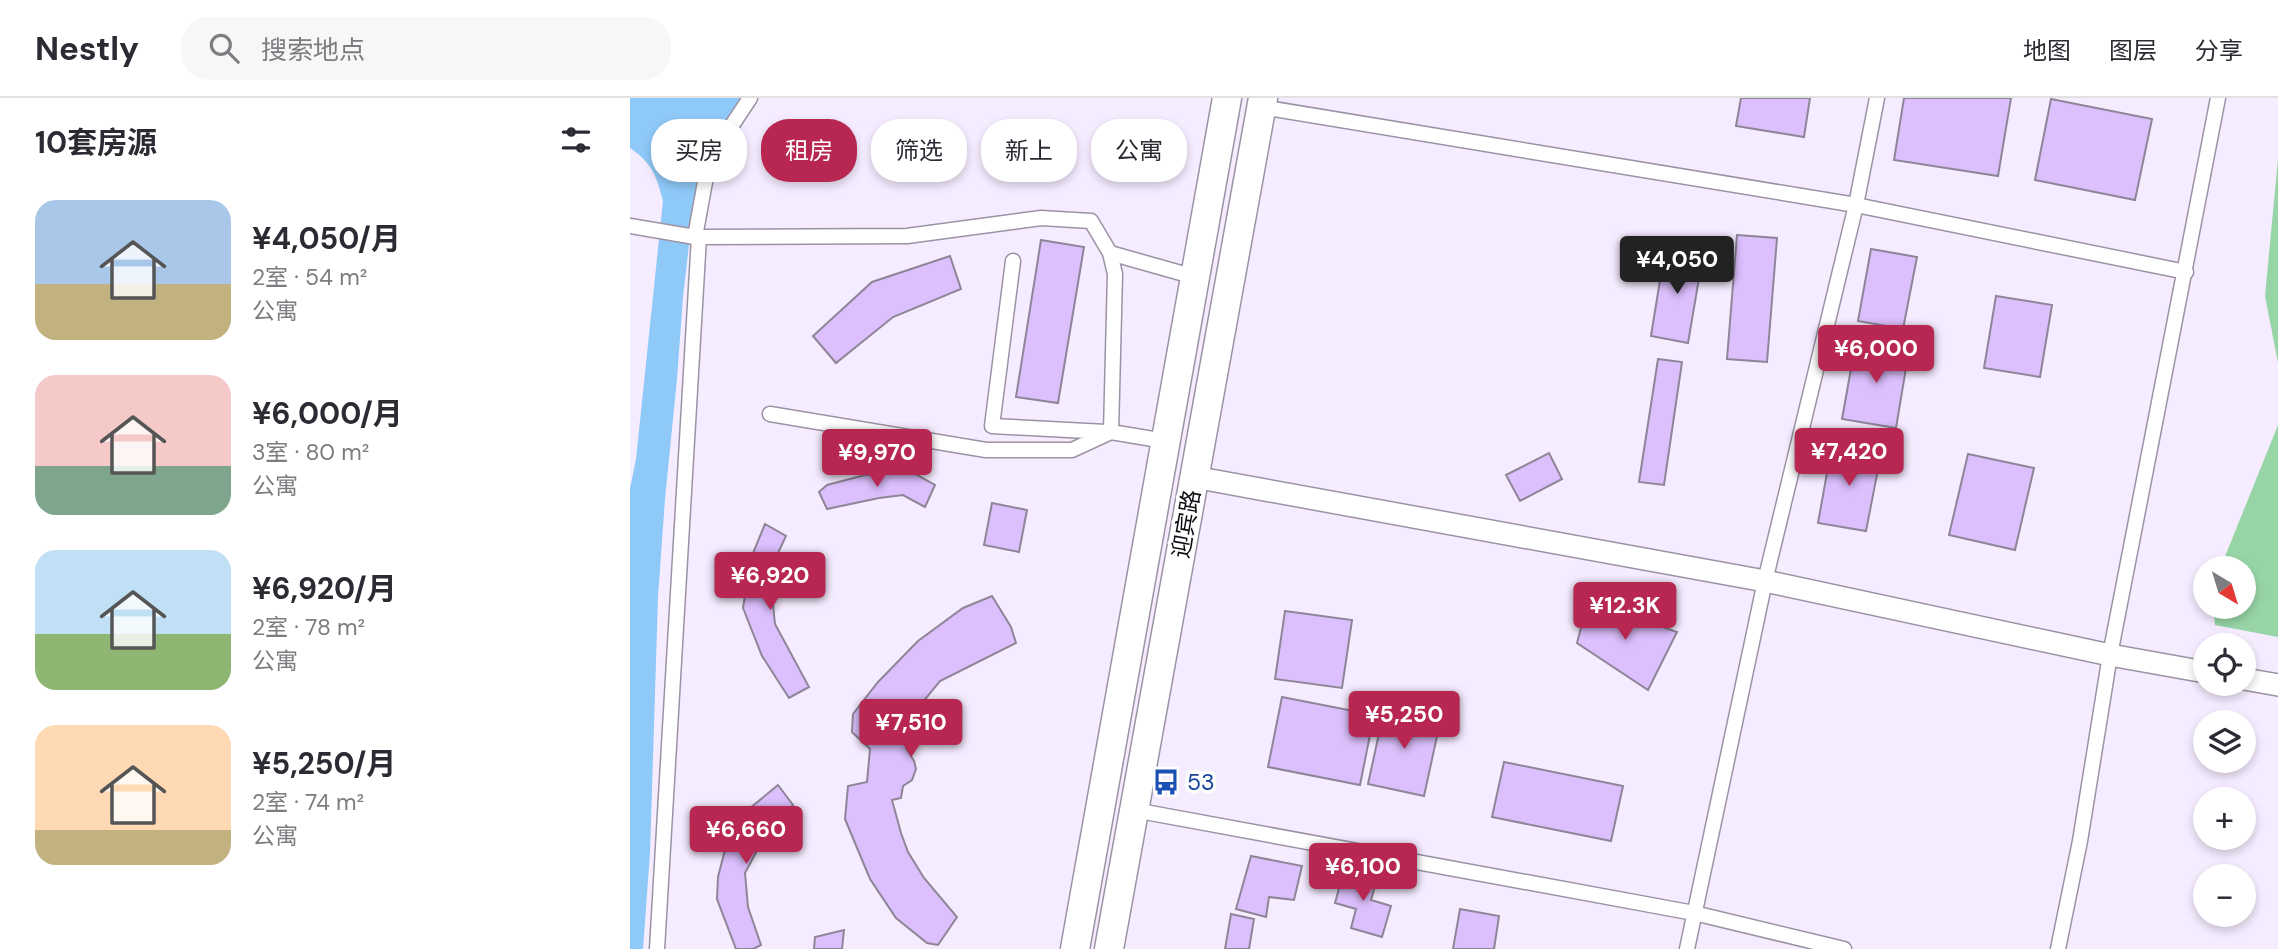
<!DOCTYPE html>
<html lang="zh">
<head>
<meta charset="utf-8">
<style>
  body { margin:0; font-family:"DM Sans","Noto Sans SC",sans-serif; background:#f7f7f7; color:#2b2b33; height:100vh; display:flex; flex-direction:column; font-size:26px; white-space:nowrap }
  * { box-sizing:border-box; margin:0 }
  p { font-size:23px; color:#7c7c81 }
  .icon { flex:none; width:38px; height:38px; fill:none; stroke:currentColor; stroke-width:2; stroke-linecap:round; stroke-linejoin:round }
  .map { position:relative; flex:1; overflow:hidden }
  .drawer { display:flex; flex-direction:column; background:#fff; width:630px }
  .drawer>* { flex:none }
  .guide { position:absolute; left:21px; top:21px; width:665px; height:63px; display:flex; gap:14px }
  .needle { width:46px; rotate:142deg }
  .fabs { position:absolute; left:1563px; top:458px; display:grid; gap:14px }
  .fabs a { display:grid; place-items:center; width:63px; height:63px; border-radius:50%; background:#fff; box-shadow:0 4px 10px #0003; font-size:35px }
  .price { position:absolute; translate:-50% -60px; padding:0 16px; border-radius:7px; background:#b72751; color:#fff; font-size:23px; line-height:46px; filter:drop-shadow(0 2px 4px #0008) }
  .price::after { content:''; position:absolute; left:50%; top:42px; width:21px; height:16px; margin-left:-10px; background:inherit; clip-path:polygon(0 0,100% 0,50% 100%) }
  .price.selected { background:#222; color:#fff }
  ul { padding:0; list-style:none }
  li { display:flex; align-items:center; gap:21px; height:175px; padding:0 35px }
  li span { display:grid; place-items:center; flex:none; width:196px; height:140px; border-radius:21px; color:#555 }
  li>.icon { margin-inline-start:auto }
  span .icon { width:84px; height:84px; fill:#fffc; stroke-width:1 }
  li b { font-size:30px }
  h2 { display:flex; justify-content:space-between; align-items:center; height:84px; padding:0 35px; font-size:30px }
  .chip { padding:0 24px; border-radius:28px; background:#fff; box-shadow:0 4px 10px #0003; font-size:24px; line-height:63px }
  .chip.selected { background:#b72751; color:#fff }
  header { display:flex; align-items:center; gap:42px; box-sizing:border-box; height:98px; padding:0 35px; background:#fff; border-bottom:2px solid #e1e1e2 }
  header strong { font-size:33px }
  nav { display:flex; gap:38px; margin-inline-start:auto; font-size:24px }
  .search { width:490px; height:63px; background:#f7f7f7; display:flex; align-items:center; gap:18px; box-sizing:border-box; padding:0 24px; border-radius:28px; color:#7c7c81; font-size:26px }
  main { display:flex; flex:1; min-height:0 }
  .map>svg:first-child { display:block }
</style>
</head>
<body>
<header>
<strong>Nestly</strong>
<div class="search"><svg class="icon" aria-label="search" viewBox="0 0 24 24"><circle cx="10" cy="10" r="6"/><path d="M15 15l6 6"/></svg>搜索地点</div>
<nav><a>地图</a><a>图层</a><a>分享</a></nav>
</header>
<main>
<section class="drawer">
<h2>10套房源<svg class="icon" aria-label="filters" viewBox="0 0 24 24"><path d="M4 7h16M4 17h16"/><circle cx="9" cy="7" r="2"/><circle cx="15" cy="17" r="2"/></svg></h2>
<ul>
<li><span style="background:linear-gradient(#a9c7e8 60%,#c2b280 0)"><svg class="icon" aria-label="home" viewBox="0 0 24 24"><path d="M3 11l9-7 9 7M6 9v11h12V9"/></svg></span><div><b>¥4,050/月</b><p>2室 · 54 m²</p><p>公寓</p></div></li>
<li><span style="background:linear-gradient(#f6c9c9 65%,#7fa58c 0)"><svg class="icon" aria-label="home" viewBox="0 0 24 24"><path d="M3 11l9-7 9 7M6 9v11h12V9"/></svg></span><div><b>¥6,000/月</b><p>3室 · 80 m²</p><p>公寓</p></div></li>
<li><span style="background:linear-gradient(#bfe0f5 60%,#8fb573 0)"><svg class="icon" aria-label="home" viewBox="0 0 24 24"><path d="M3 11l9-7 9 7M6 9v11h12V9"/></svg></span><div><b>¥6,920/月</b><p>2室 · 78 m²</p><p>公寓</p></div></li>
<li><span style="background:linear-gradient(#ffd9b3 75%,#c2b280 0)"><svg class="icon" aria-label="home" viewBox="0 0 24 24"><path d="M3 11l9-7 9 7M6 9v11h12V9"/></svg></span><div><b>¥5,250/月</b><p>2室 · 74 m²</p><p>公寓</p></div></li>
</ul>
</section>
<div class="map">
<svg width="1648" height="851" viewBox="0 0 1648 851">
  <rect width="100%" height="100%" fill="#f5ecff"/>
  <path fill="#97d5a7" d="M1648,61V265L1635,198Z
    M1648,327V539L1585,527L1583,509H1614V471H1590Z"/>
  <path fill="#8fc9f8" d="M0,0H111L67,78L53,199L47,281L35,401L28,499L20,755L13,851H0V391L6,361L33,103C26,77 23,66 0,50Z"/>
  <path fill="#dcbffd" stroke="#8e8697" stroke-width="2" d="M1111,0H1180L1174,39L1106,28Z
    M1274,0H1381L1368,78L1264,62Z
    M1421,1L1522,21L1505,102L1405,82Z
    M1107,137L1147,140L1137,264L1097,261Z
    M411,142L454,149L428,305L386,299Z
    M1035,151L1073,157L1058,245L1021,238Z
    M1241,151L1287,159L1273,231L1228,223Z
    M320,158L331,191L263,219L206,265L183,238L242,184Z
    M1366,198L1422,207L1410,279L1354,270Z
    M1226,243L1279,252L1266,330L1212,321Z
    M1028,261L1052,264L1034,387L1009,384Z
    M1202,347L1251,356L1236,433L1188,425Z
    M919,355L932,381L890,403L876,377Z
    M1338,356L1404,370L1385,452L1319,437Z
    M280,373L305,387L295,409L273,397L249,400L197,411L189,394L197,387L235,377Z
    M362,405L397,412L389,454L354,447Z
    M135,426L156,438L148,455V476L142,497L145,526L179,589L159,600L132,558L113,510L121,460Z
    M362,498L381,529L386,545L310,583L278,622L284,626L276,650L284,663L286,671L282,682L273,688L271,700L262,702L271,735L278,754L294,780L327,819L308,847L297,845L266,820L240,781L215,721L218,688L237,684L240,651L222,634L223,616L248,584L288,543L333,510Z
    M958,503L1047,534L1018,592L947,545Z
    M655,513L722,522L712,590L645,581Z
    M652,599L744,617L730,687L638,669Z
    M755,608L811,620L794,698L738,686Z
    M874,664L993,688L981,743L862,719Z
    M148,687L163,707L136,736L115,775L118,809L131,847L123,851H106L87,801L88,779L98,740L119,711Z
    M621,758L672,768L664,802L639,799L636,819L606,811Z
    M714,772L747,781L741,802L761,808L752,839L721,830L726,811L705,805Z
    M830,811L869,818L864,851H823Z
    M601,816L624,821L619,851H595Z
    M214,832L212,851H184L185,839Z"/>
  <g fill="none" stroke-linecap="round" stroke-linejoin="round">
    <g stroke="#9b93a4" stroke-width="17">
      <path id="street" d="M631,9L1226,107L1556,174
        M0,128L65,139
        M69,139L277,138L411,120L461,123L480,155L485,176L481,334L535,343
        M480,155L565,179
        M383,163L362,328L476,334
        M140,316L356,352H442L481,334
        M504,712L1064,815L1214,851
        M27,851L69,139H65L79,62L120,0
        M1057,851L1135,483L1226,107L1247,0
        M1428,851L1450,743L1480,557L1588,0"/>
    </g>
    <g stroke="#9b93a4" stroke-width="24">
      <path id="secondary" d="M564,379L1135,483L1480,557L1575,574
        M1614,581L1648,587"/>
    </g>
    <g stroke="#9b93a4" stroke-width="31">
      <path id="highway" d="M445,851L597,0
        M479,851L633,0"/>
    </g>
    <use href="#street" stroke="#fff" stroke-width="14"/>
    <use href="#secondary" stroke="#fff" stroke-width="21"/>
    <use href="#highway" stroke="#fff" stroke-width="28"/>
  </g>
  <defs>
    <g id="bus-bare" transform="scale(2.1)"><path d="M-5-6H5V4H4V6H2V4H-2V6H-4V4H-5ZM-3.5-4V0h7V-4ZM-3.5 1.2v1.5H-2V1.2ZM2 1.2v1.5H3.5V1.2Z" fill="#1a4fb4" stroke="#fefefe" stroke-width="2.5" paint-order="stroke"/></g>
  </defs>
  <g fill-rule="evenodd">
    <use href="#bus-bare" x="536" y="684"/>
  </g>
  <g text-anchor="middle" stroke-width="7" stroke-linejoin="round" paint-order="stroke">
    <g font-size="23" fill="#0e0c12" stroke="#fefefe">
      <text transform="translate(556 426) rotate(-80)" y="8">迎宾路</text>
    </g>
    <g font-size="23" fill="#164399" stroke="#fefefe" text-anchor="start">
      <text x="557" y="692">53</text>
    </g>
  </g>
</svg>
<div class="fabs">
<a><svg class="needle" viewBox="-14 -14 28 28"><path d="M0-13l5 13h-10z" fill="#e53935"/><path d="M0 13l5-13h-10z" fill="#7c7c81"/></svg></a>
<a><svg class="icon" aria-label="locate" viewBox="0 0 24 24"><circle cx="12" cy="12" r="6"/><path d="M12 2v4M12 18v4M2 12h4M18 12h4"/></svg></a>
<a><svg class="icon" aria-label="layers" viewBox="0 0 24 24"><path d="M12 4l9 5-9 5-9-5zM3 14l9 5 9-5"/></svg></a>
<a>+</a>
<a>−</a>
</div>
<b class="price selected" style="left:1047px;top:198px">¥4,050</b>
<b class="price" style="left:1246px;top:287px">¥6,000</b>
<b class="price" style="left:1219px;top:390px">¥7,420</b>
<b class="price" style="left:247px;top:391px">¥9,970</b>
<b class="price" style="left:140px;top:514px">¥6,920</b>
<b class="price" style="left:995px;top:544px">¥12.3K</b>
<b class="price" style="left:774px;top:653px">¥5,250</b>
<b class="price" style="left:281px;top:661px">¥7,510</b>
<b class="price" style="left:116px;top:768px">¥6,660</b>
<b class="price" style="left:733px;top:805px">¥6,100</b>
<div class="guide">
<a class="chip">买房</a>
<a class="chip selected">租房</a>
<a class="chip">筛选</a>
<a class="chip">新上</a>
<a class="chip">公寓</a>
</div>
</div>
</main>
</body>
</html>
